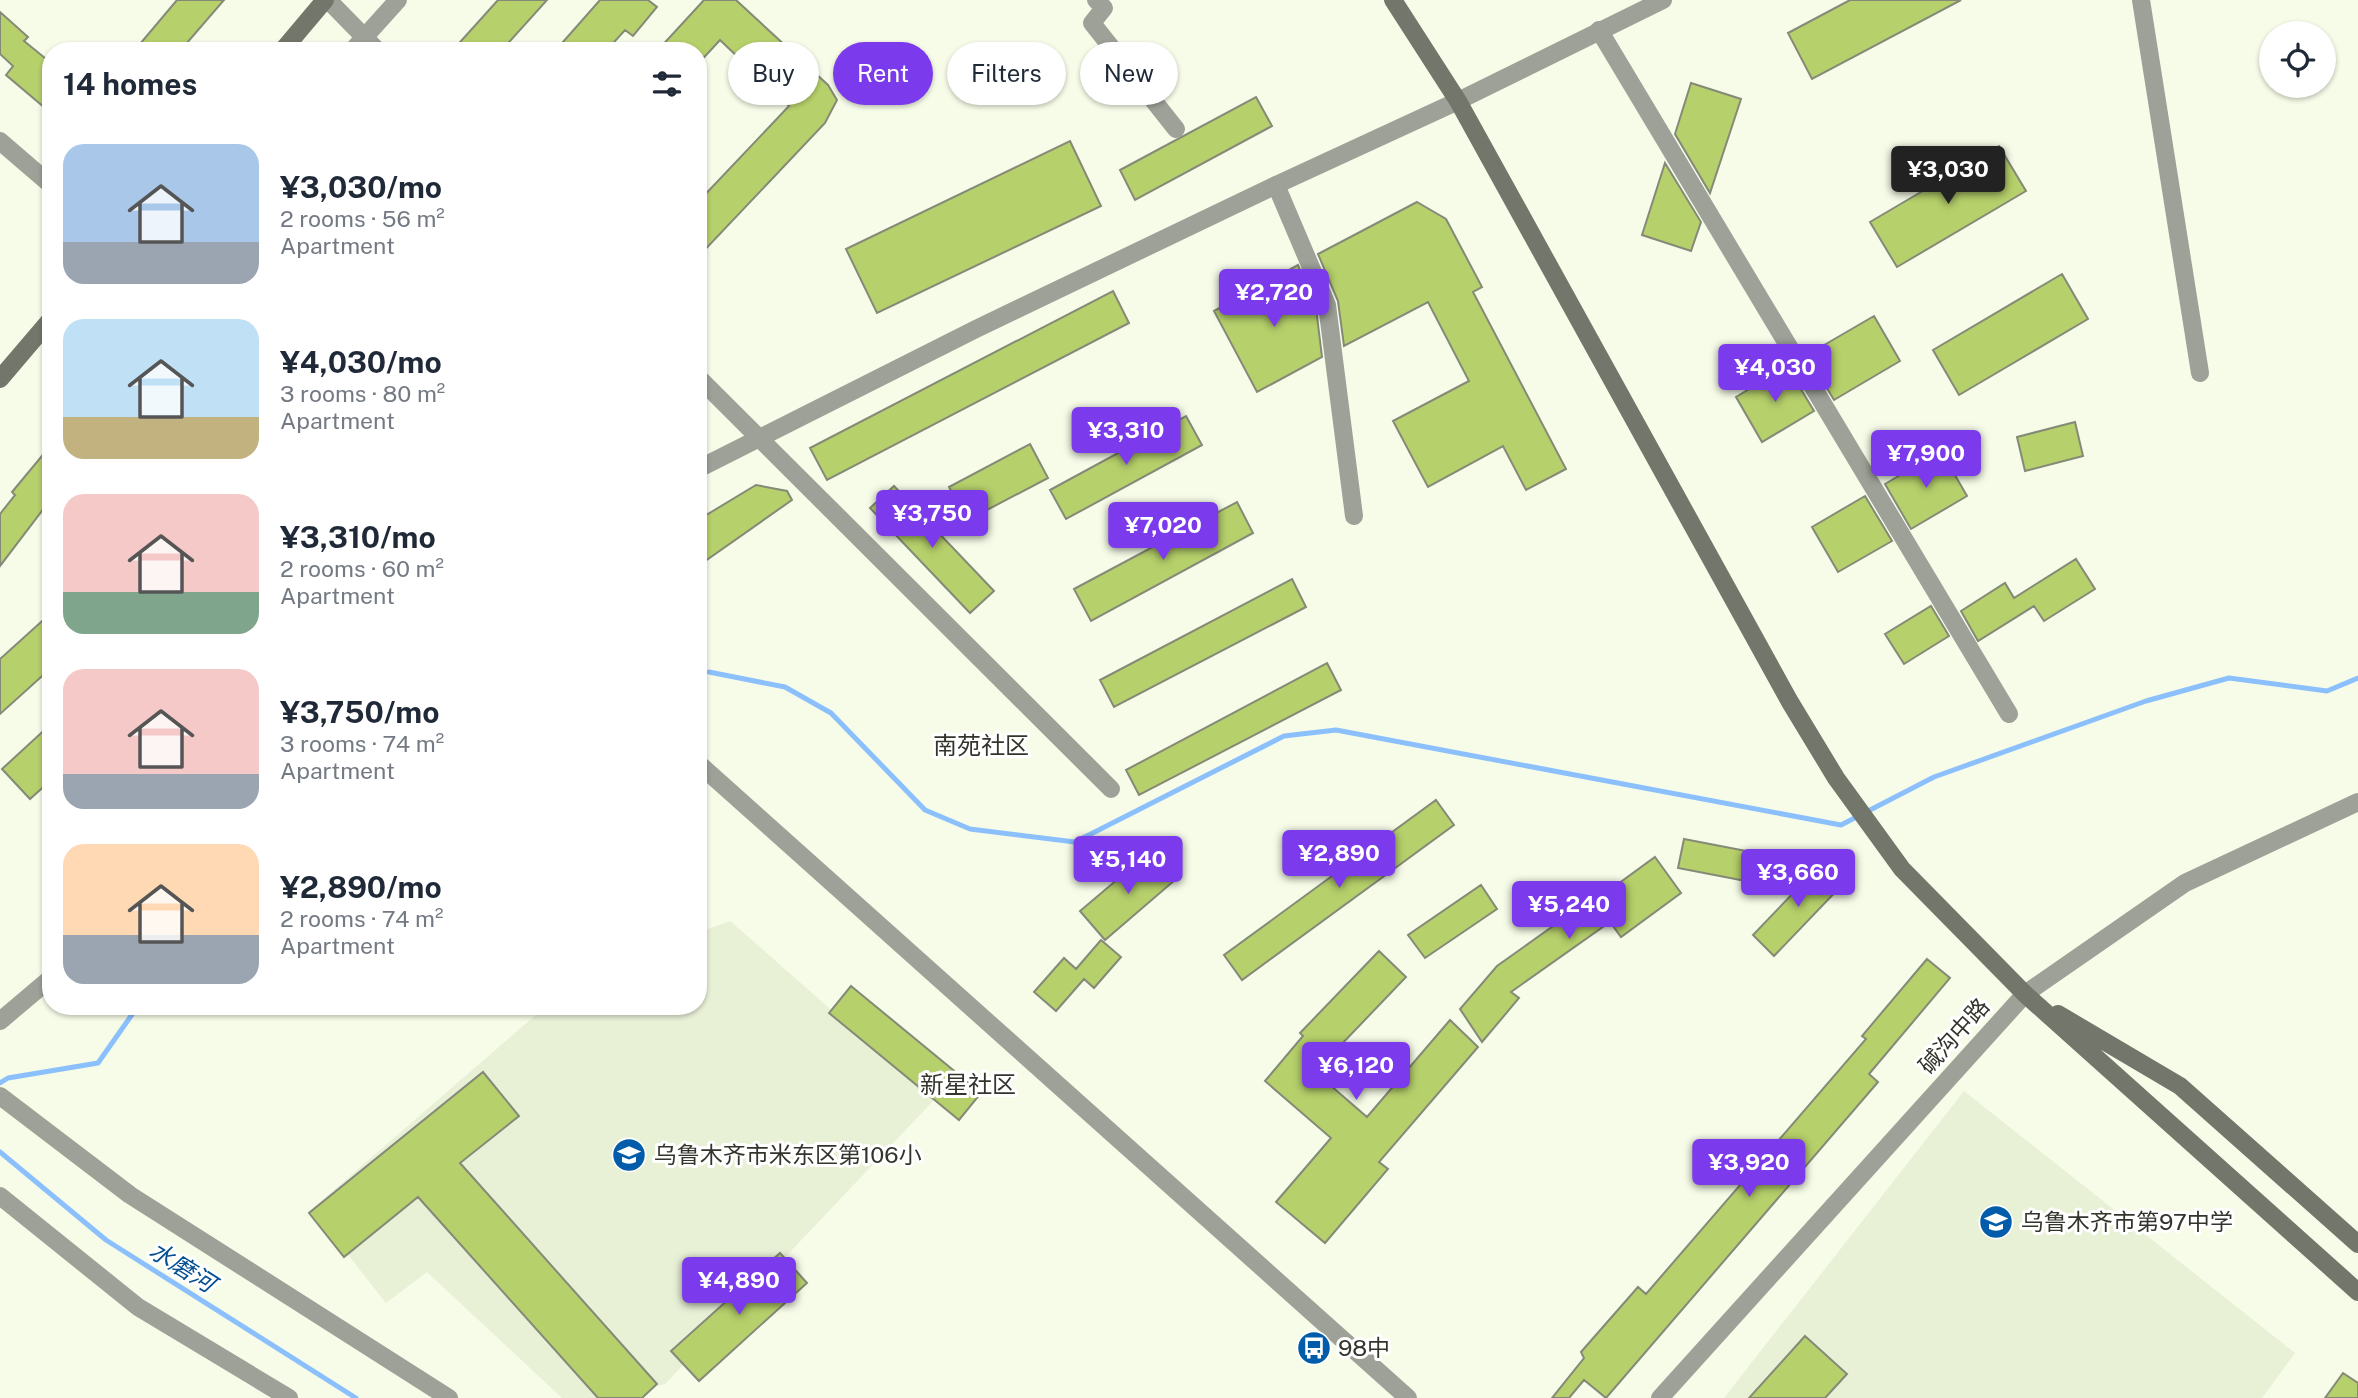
<!DOCTYPE html>
<html lang="en">
<head>
<meta charset="utf-8">
<style>
  body { margin:0; font-family:"Public Sans","Noto Sans SC",sans-serif; background:#f6f6f7; color:#1f2937; height:100vh; display:flex; flex-direction:column; font-size:26px; white-space:nowrap }
  * { box-sizing:border-box; margin:0 }
  p { font-size:23px; color:#747a83 }
  .icon { flex:none; width:38px; height:38px; fill:none; stroke:currentColor; stroke-width:2; stroke-linecap:round; stroke-linejoin:round }
  .map { position:relative; flex:1; overflow:hidden }
  .drawer { position:absolute; left:42px; top:42px; width:665px; height:973px; display:flex; flex-direction:column; background:#fff; border-radius:28px; box-shadow:0 2px 5px #0004 }
  .drawer>* { flex:none }
  .hud { position:absolute; left:728px; top:42px; width:665px; height:63px; display:flex; gap:14px }
  .buttons { position:absolute; left:2259px; top:21px; display:grid; gap:14px }
  .buttons a { display:grid; place-items:center; width:77px; height:77px; border-radius:50%; background:#fff; box-shadow:0 2px 5px #0004; font-size:35px }
  .price { position:absolute; translate:-50% -60px; padding:0 16px; border-radius:7px; background:#7c3aed; color:#fff; font-size:23px; line-height:46px; filter:drop-shadow(0 2px 4px #0008) }
  .price::after { content:''; position:absolute; left:50%; top:42px; width:21px; height:16px; margin-left:-10px; background:inherit; clip-path:polygon(0 0,100% 0,50% 100%) }
  .price.current { background:#222; color:#fff }
  ul { padding:0; list-style:none }
  li { display:flex; align-items:center; gap:21px; height:175px; padding:0 21px }
  li span { display:grid; place-items:center; flex:none; width:196px; height:140px; border-radius:21px; color:#555 }
  li>.icon { margin-inline-start:auto }
  span .icon { width:84px; height:84px; fill:#fffc; stroke-width:1 }
  li b { font-size:30px }
  h2 { display:flex; justify-content:space-between; align-items:center; height:84px; padding:0 21px; font-size:30px }
  .chip { padding:0 24px; border-radius:32px; background:#fff; box-shadow:0 2px 5px #0004; font-size:24px; line-height:63px }
  .chip.current { background:#7c3aed; color:#fff }
  .map>svg:first-child { display:block }
</style>
</head>
<body>
<div class="map">
<svg width="2358" height="1398" viewBox="0 0 2358 1398">
  <rect width="100%" height="100%" fill="#f6fce8"/>
  <path fill="#e8f0d6" d="M730,921L934,1100L665,1384L611,1398H562L427,1272L386,1303L312,1209L546,1006H698V933Z
    M1964,1091L2295,1353L2262,1398H1724Z"/>
  <g fill="none" stroke-linecap="round" stroke-linejoin="round">
    <path stroke="#8bc0fd" stroke-width="5" d="M709,672L785,687L831,713L925,810L970,829L1075,842L1284,736L1336,730L1841,825L1934,777L2146,701L2229,678L2327,691L2358,678
      M0,1083L8,1078L98,1063L138,1006
      M0,1152L106,1240L356,1398"/>
  </g>
  <path fill="#b6d06b" stroke="#858a78" stroke-width="2" d="M177,0H224L180,51H134Z
    M498,0H547L501,51H452Z
    M600,0H648L657,7L633,36L625,30L606,51H555Z
    M704,0H736L828,85L837,100L825,123L698,257V202L789,106L720,40L698,64V51H657Z
    M1850,0H1961L1812,79L1788,33Z
    M0,12L28,37L24,41L51,63V113L6,75L13,66L0,54Z
    M1691,83L1741,99L1710,193L1675,134Z
    M1256,97L1272,126L1135,200L1120,170Z
    M1070,141L1101,206L877,313L846,249Z
    M1999,146L2026,191L1897,267L1870,222Z
    M1665,163L1701,222L1691,251L1642,235Z
    M1417,202L1446,219L1482,287L1473,292L1566,469L1526,490L1503,446L1428,487L1393,421L1469,381L1428,302L1344,346L1338,301L1318,254Z
    M1298,265L1316,308L1322,357L1257,392L1214,311Z
    M2062,274L2088,319L1959,395L1933,350Z
    M1113,291L1129,323L827,480L810,448Z
    M1874,316L1900,361L1834,400L1807,355Z
    M1787,366L1814,411L1762,442L1736,397Z
    M1186,416L1202,445L1066,519L1050,490Z
    M2075,422L2083,456L2025,471L2017,437Z
    M1030,444L1048,478L966,521L949,487Z
    M51,445V499L0,566V514L15,495L12,492Z
    M1941,451L1967,496L1911,529L1885,484Z
    M756,485L787,491L792,500L698,566V520Z
    M894,486L994,591L970,613L870,508Z
    M1865,496L1892,541L1838,572L1812,527Z
    M1237,502L1253,533L1091,621L1074,589Z
    M2076,559L2095,589L2044,621L2034,606L1978,641L1961,611L2005,583L2014,598Z
    M1292,579L1306,607L1114,707L1100,680Z
    M1931,606L1949,636L1904,664L1885,634Z
    M51,613V668L0,714V659Z
    M1327,663L1341,690L1139,795L1126,770Z
    M51,724V780L30,799L2,769Z
    M1436,800L1454,825L1242,980L1224,955Z
    M1684,839L1783,858L1777,887L1678,868Z
    M1151,851L1175,880L1105,940L1080,911Z
    M1655,857L1681,893L1621,937L1610,922L1511,992L1519,998L1482,1042L1460,1009L1497,966L1587,902L1589,905Z
    M1823,862L1844,883L1774,956L1753,935Z
    M1481,885L1497,909L1425,958L1408,935Z
    M1101,940L1121,957L1094,988L1084,979L1056,1011L1034,992L1064,958L1076,969Z
    M1379,951L1406,977L1315,1072L1367,1117L1450,1020L1478,1047L1379,1162L1388,1169L1325,1243L1276,1202L1331,1138L1265,1081L1303,1036L1300,1033Z
    M1927,959L1950,978L1869,1074L1878,1082L1606,1398L1584,1380L1569,1398H1552L1584,1358L1581,1352L1638,1287L1646,1294L1866,1039L1862,1036Z
    M851,986L981,1093L959,1120L829,1013Z
    M483,1072L519,1116L460,1163L657,1384L642,1398H598L418,1197L344,1257L309,1213Z
    M780,1253L807,1283L699,1381L671,1351Z
    M1805,1336L1847,1374L1825,1398H1749Z
    M2343,1373L2358,1383V1398H2325Z"/>
  <g fill="none" stroke-linecap="round" stroke-linejoin="round">
    <path stroke="#9ea198" stroke-width="18" d="M328,0L378,51
      M1096,0L1104,8L1092,23L1176,129
      M2141,0L2200,373
      M1599,30L2009,714
      M352,51L398,0
      M1276,185L1327,305L1354,516
      M698,377L1111,789
      M0,1021L51,978
      M0,1096L130,1195L449,1398
      M0,1196L138,1307L289,1398"/>
    <path stroke="#9ea198" stroke-width="18" d="M0,141L51,185
      M698,469L976,329L1276,185L1458,101L1663,0
      M698,763L1408,1398
      M1660,1398L2025,994L2185,883L2358,802"/>
    <path stroke="#73776b" stroke-width="18" d="M1393,0L1458,101L1790,702L1836,778L1902,869L2025,994L2358,1292
      M282,51L325,0
      M0,379L51,319
      M2058,1014L2180,1086L2358,1244"/>
  </g>
  <defs>
    <g id="school-disc" transform="scale(1.75)"><circle r="9.5" fill="#025caa" stroke="#fff"/><path d="M0-5L7-2L0 1L-7-2ZM-4 1L0 2.5L4 1V4Q0 6-4 4Z" fill="#fff"/></g>
    <g id="bus-disc" transform="scale(1.75)"><circle r="9.5" fill="#025caa" stroke="#fff"/><path d="M-5-6H5V4H4V6H2V4H-2V6H-4V4H-5ZM-3.5-4V0h7V-4ZM-3.5 1.2v1.5H-2V1.2ZM2 1.2v1.5H3.5V1.2Z" fill="#fff"/></g>
  </defs>
  <g fill-rule="evenodd">
    <use href="#school-disc" x="629" y="1155"/>
    <use href="#school-disc" x="1996" y="1222"/>
    <use href="#bus-disc" x="1314" y="1348"/>
  </g>
  <g text-anchor="middle" stroke-width="6" stroke-linejoin="round" paint-order="stroke">
    <g font-size="23" fill="#33352d" stroke="#fff">
      <text transform="translate(1954 1036) rotate(-48)" y="8">碱沟中路</text>
    </g>
    <g font-size="23" fill="#33352d" stroke="#fff" text-anchor="start">
      <text x="654" y="1163">乌鲁木齐市米东区第106小</text>
      <text x="2021" y="1230">乌鲁木齐市第97中学</text>
      <text x="1338" y="1356">98中</text>
    </g>
    <g font-size="24" fill="#33352d" stroke="#fff">
      <text x="981" y="754">南苑社区</text>
      <text x="968" y="1093">新星社区</text>
    </g>
    <g font-size="24" font-style="italic" fill="#044f92" stroke="#fff">
      <text transform="translate(182 1267) rotate(32)" y="8">水磨河</text>
    </g>
  </g>
</svg>
<div class="buttons">
<a><svg class="icon" aria-label="locate" viewBox="0 0 24 24"><circle cx="12" cy="12" r="6"/><path d="M12 2v4M12 18v4M2 12h4M18 12h4"/></svg></a>
</div>
<b class="price current" style="left:1948px;top:206px">¥3,030</b>
<b class="price" style="left:1274px;top:329px">¥2,720</b>
<b class="price" style="left:1775px;top:404px">¥4,030</b>
<b class="price" style="left:1126px;top:467px">¥3,310</b>
<b class="price" style="left:1926px;top:490px">¥7,900</b>
<b class="price" style="left:932px;top:550px">¥3,750</b>
<b class="price" style="left:1163px;top:562px">¥7,020</b>
<b class="price" style="left:1339px;top:890px">¥2,890</b>
<b class="price" style="left:1128px;top:896px">¥5,140</b>
<b class="price" style="left:1798px;top:909px">¥3,660</b>
<b class="price" style="left:1569px;top:941px">¥5,240</b>
<b class="price" style="left:1356px;top:1102px">¥6,120</b>
<b class="price" style="left:1749px;top:1199px">¥3,920</b>
<b class="price" style="left:739px;top:1317px">¥4,890</b>
<div class="hud">
<a class="chip">Buy</a>
<a class="chip current">Rent</a>
<a class="chip">Filters</a>
<a class="chip">New</a>
</div>
<section class="drawer">
<h2>14 homes<svg class="icon" aria-label="filters" viewBox="0 0 24 24"><path d="M4 7h16M4 17h16"/><circle cx="9" cy="7" r="2"/><circle cx="15" cy="17" r="2"/></svg></h2>
<ul>
<li><span style="background:linear-gradient(#a9c7e8 70%,#9aa5b1 0)"><svg class="icon" aria-label="home" viewBox="0 0 24 24"><path d="M3 11l9-7 9 7M6 9v11h12V9"/></svg></span><div><b>¥3,030/mo</b><p>2 rooms · 56 m²</p><p>Apartment</p></div></li>
<li><span style="background:linear-gradient(#bfe0f5 70%,#c2b280 0)"><svg class="icon" aria-label="home" viewBox="0 0 24 24"><path d="M3 11l9-7 9 7M6 9v11h12V9"/></svg></span><div><b>¥4,030/mo</b><p>3 rooms · 80 m²</p><p>Apartment</p></div></li>
<li><span style="background:linear-gradient(#f6c9c9 70%,#7fa58c 0)"><svg class="icon" aria-label="home" viewBox="0 0 24 24"><path d="M3 11l9-7 9 7M6 9v11h12V9"/></svg></span><div><b>¥3,310/mo</b><p>2 rooms · 60 m²</p><p>Apartment</p></div></li>
<li><span style="background:linear-gradient(#f6c9c9 75%,#9aa5b1 0)"><svg class="icon" aria-label="home" viewBox="0 0 24 24"><path d="M3 11l9-7 9 7M6 9v11h12V9"/></svg></span><div><b>¥3,750/mo</b><p>3 rooms · 74 m²</p><p>Apartment</p></div></li>
<li><span style="background:linear-gradient(#ffd9b3 65%,#9aa5b1 0)"><svg class="icon" aria-label="home" viewBox="0 0 24 24"><path d="M3 11l9-7 9 7M6 9v11h12V9"/></svg></span><div><b>¥2,890/mo</b><p>2 rooms · 74 m²</p><p>Apartment</p></div></li>
</ul>
</section>
</div>
</body>
</html>
